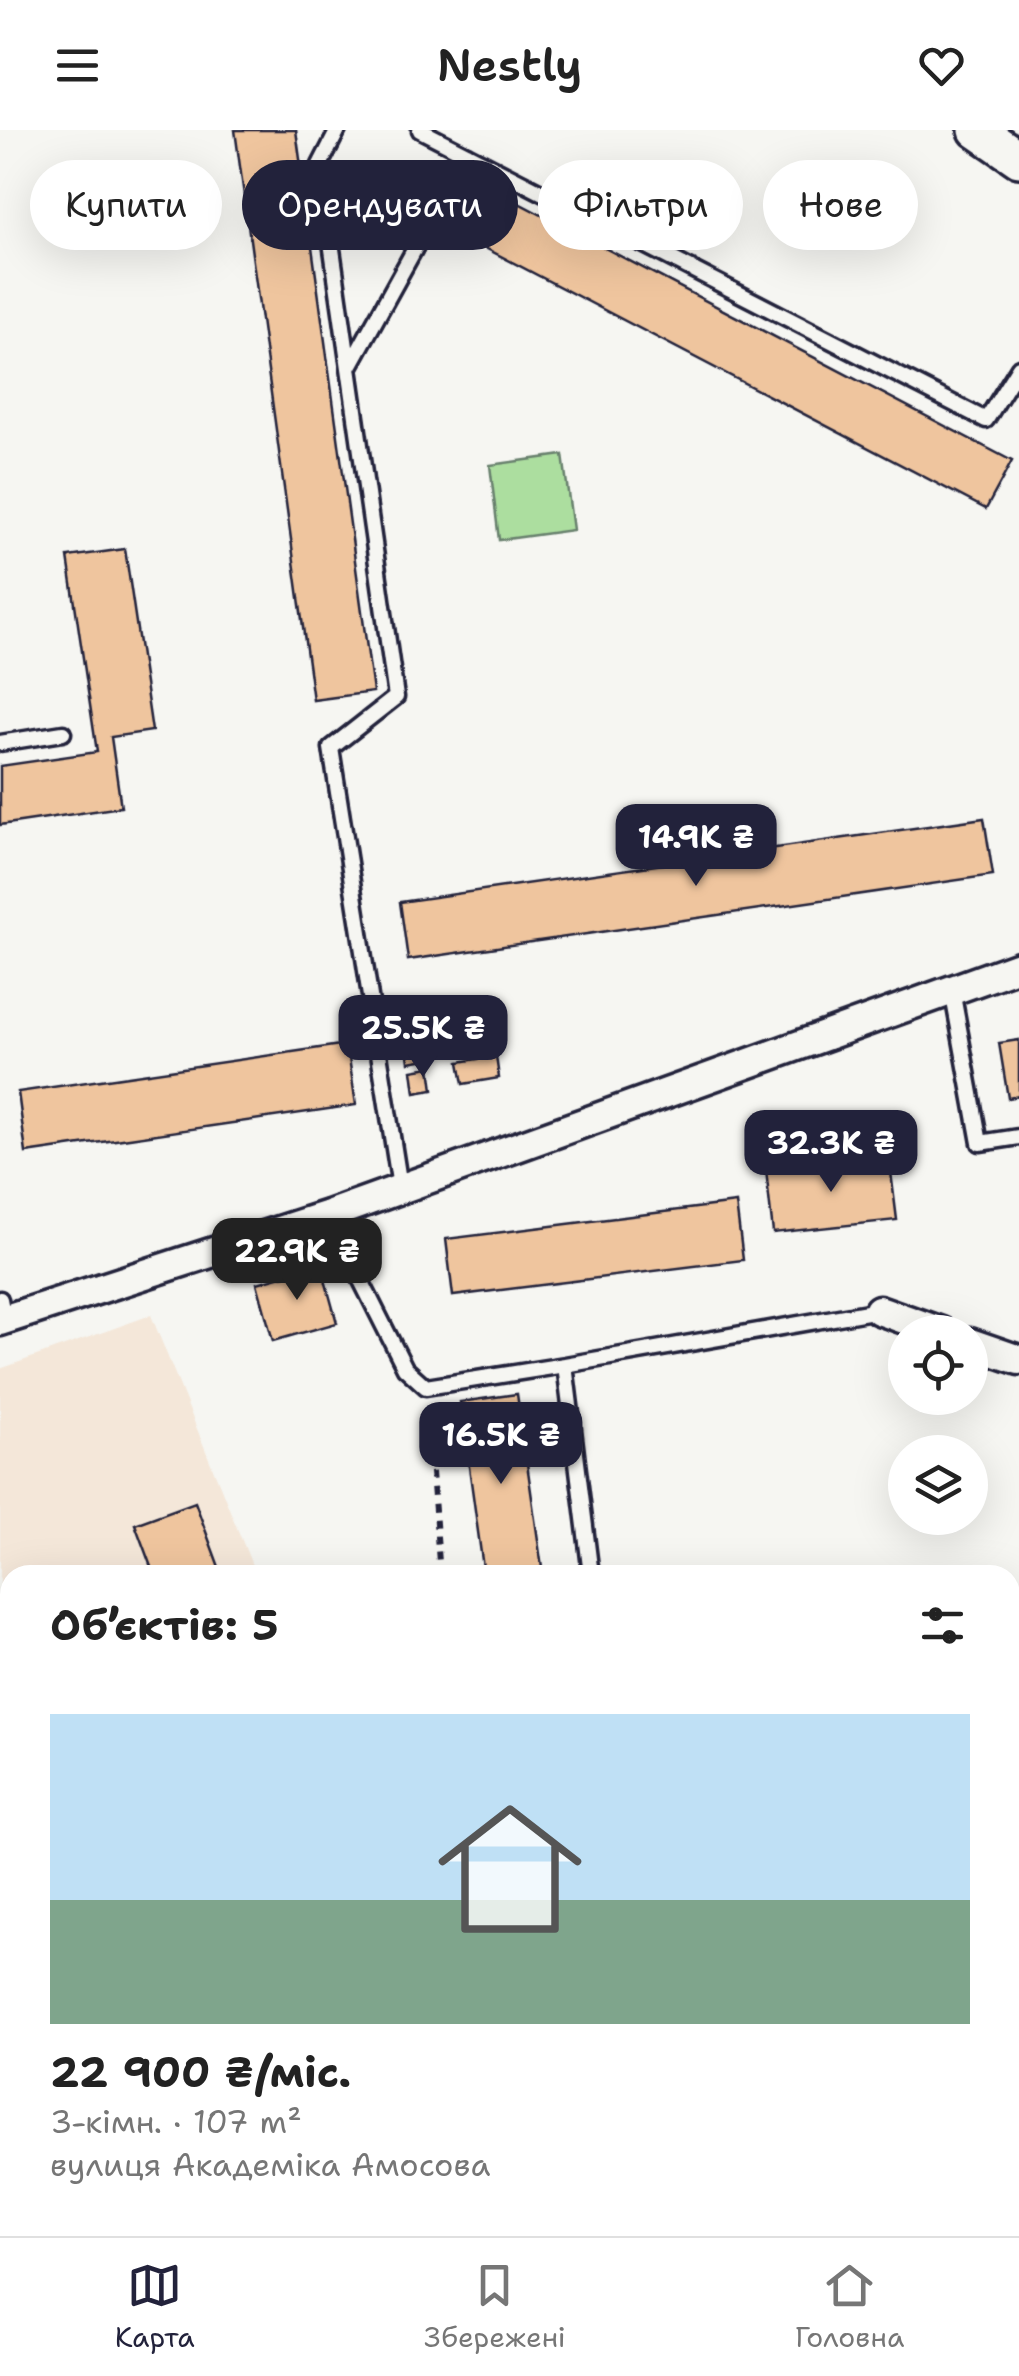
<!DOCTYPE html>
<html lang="uk">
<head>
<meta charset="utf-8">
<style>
  body { margin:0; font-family:"Shantell Sans",sans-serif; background:#f2f2f2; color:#222; height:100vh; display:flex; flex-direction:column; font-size:38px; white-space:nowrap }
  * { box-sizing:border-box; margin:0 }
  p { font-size:32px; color:#767676 }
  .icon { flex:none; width:55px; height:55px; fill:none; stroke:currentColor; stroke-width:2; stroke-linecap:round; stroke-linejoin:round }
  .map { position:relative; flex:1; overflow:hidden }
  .drawer { position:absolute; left:0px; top:1435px; width:1020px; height:672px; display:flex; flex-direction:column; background:#fff; border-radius:30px 30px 0 0; box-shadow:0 10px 40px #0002 }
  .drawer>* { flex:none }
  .hud { position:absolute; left:30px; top:30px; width:960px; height:90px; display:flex; gap:20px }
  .buttons { position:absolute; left:888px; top:1185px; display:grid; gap:20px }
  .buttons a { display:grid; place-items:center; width:100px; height:100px; border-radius:50%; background:#fff; box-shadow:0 10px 40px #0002; font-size:50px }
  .price { position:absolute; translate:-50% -85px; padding:0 22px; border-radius:20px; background:#22223b; color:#fff; font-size:32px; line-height:65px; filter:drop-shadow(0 2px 5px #0008) }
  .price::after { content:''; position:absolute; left:50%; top:60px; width:30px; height:22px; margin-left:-15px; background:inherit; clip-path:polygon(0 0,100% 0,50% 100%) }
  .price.current { background:#222; color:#fff }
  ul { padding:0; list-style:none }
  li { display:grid; align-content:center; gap:20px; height:530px; padding:0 50px }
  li+li { border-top:2px solid #e0e0e0 }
  li span { display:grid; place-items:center; height:310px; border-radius:0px; color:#555 }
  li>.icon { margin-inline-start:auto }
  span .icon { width:180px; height:180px; fill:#fffc; stroke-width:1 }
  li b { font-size:42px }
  h2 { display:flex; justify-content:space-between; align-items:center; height:120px; padding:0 50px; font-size:42px }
  .chip { padding:0 35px; border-radius:45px; background:#fff; box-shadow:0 10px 40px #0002; font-size:35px; line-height:90px }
  .chip.current { background:#22223b; color:#fff }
  header { display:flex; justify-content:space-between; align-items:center; height:130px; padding:0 50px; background:#fff; font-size:45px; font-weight:600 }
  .dock { display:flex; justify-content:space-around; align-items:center; height:140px; border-top:2px solid #e0e0e0; background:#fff; font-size:28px; color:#767676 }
  .dock a { display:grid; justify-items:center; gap:5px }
  .dock .current { color:#22223b }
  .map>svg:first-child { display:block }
</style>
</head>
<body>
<header><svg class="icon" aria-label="menu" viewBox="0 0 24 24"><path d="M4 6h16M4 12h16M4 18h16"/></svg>Nestly<svg class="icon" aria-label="heart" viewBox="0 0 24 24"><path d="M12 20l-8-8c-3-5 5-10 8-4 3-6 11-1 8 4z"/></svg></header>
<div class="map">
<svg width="1019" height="2106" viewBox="0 0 1019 2106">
  <rect width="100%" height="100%" fill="#f6f6f2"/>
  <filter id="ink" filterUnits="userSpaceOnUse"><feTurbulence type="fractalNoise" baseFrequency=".01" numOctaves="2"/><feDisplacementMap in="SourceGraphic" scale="20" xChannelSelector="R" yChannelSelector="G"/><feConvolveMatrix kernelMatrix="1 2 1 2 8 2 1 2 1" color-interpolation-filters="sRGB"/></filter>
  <g filter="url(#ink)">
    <path fill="#f4e7d9" d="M151,1185L256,1445H10V2095L0,2099V1239Z"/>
    <path fill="#acde9f" stroke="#67806d" stroke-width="2.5" d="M563,325L573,400L499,410L490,335Z"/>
    <path fill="#efc59e" stroke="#22223b" stroke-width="2.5" d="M235,0H296L373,562L313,570Z
      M492,59L1012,331L986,379L466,108Z
      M125,419L152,601L111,607L121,677L0,695V636L97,622L68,427Z
      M984,688L993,745L408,830L400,772Z
      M423,907L427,929L409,932L406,910Z
      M1019,910V966L1008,968L999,913Z
      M347,914L356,975L26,1023L18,962Z
      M496,926L499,948L463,954L459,932Z
      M430,937L433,960L415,963L412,940Z
      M889,1026L897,1090L773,1103L766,1040Z
      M736,1073L743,1130L453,1166L446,1109Z
      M321,1135L337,1193L273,1211L257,1153Z
      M517,1264L543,1445H484L460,1272Z
      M195,1372L222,1445H154L135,1394Z
      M6,2000L10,2010V2028L0,2032V2002Z
      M1010,2085L1019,2089L1017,2106H938L917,2098H1010Z"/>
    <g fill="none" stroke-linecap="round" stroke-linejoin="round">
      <g stroke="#22223b" stroke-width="21">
        <path id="service" d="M338,0L320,35L396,567L331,618L400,1057
          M420,0L986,290L1019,237
          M349,238L467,24
          M0,613L63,603
          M952,860L980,1013L1019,1007
          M328,1085L405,1238L426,1257L565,1235L591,1445
          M0,1169L4,1190
          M565,1235L879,1180
          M420,2098L423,2106
          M632,2098L633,2106"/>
      </g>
      <g stroke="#22223b" stroke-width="35">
        <path id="minor" d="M879,1180L941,1202
          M0,1191L328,1085L1019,836
          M970,1213L1019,1230"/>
      </g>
      <g stroke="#22223b" stroke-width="42">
        <path id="tertiary" d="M977,0L1019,29"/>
      </g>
      <path stroke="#22223b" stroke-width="6" stroke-dasharray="8 8" stroke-linecap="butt" d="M427,1278L440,1445"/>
      <use href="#service" stroke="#f6f6f2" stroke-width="14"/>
      <use href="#minor" stroke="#f6f6f2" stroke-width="28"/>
      <use href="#tertiary" stroke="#f6f6f2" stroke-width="35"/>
    </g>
  </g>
</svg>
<div class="buttons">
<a><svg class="icon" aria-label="locate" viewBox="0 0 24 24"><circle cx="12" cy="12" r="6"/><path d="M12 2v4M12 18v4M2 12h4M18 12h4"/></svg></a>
<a><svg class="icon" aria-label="layers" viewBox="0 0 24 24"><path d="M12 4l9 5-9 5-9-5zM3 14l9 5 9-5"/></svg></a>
</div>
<b class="price" style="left:696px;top:759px">14.9K ₴</b>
<b class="price" style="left:423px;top:950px">25.5K ₴</b>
<b class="price" style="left:831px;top:1065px">32.3K ₴</b>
<b class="price current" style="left:297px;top:1173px">22.9K ₴</b>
<b class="price" style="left:501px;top:1357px">16.5K ₴</b>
<div class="hud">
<a class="chip">Купити</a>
<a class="chip current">Орендувати</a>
<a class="chip">Фільтри</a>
<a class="chip">Нове</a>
</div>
<section class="drawer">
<h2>Об’єктів: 5<svg class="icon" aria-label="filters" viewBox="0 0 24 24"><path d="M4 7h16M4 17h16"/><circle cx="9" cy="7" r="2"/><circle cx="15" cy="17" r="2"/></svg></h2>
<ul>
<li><span style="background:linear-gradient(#bfe0f5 60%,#7fa58c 0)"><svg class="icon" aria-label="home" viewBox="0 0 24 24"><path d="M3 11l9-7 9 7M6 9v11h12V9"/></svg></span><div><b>22 900 ₴/міс.</b><p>3-кімн. · 107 m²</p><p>вулиця Академіка Амосова</p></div></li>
</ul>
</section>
</div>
<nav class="dock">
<a class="current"><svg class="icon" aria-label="map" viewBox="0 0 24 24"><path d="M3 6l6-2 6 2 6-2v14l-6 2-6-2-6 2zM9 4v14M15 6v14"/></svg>Карта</a>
<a><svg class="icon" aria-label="saved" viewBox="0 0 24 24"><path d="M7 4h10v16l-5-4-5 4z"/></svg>Збережені</a>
<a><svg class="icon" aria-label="home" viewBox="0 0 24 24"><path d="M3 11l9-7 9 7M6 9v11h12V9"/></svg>Головна</a>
</nav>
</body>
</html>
